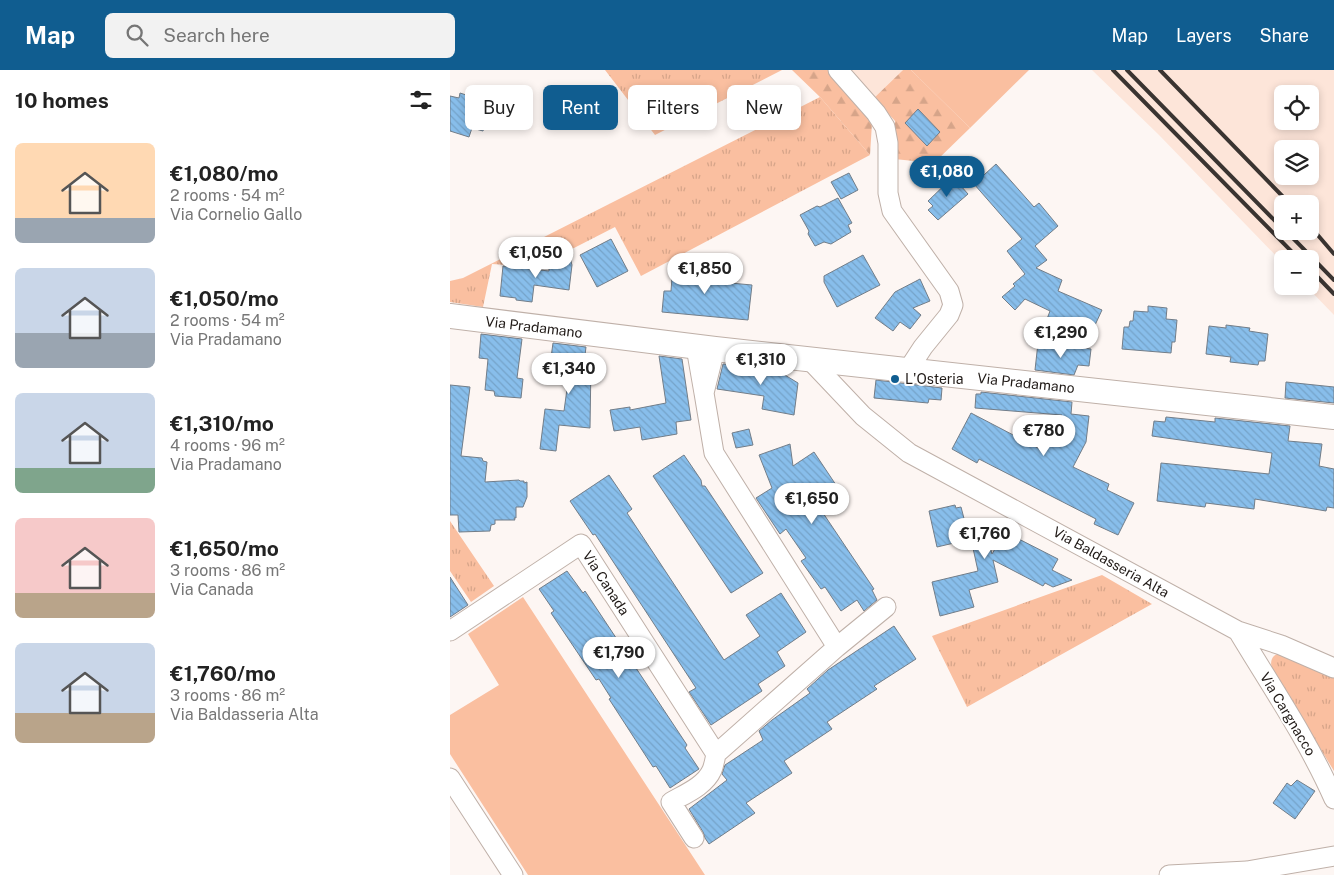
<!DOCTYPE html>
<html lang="en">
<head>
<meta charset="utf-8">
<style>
  body { margin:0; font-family:"Public Sans",sans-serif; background:#f2f2f2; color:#222; height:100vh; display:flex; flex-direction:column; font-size:19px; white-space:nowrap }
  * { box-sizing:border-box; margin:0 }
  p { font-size:16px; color:#767676 }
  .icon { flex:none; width:28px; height:28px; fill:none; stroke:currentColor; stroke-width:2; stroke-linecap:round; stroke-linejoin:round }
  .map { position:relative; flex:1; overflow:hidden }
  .drawer { display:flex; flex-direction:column; background:#fff; width:450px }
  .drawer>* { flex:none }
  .banner { position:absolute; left:15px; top:15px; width:475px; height:45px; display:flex; gap:10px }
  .fabs { position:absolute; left:824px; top:15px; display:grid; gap:10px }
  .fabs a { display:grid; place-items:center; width:45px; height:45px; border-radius:8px; background:#fff; box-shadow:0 2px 8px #0003; font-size:25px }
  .price { position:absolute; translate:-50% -42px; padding:0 11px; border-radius:18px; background:#fff; color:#222; font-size:16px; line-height:32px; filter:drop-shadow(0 1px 2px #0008) }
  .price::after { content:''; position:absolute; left:50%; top:30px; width:15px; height:11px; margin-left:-8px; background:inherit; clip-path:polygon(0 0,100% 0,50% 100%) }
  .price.active { background:#105d90; color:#fff }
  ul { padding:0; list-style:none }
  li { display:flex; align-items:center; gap:15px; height:125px; padding:0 15px }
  li span { display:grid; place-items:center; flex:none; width:140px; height:100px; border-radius:8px; color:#555 }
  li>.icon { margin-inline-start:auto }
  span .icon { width:60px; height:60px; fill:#fffc; stroke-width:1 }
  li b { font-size:21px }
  h2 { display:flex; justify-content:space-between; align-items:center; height:60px; padding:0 15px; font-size:21px }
  .pill { padding:0 18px; border-radius:8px; background:#fff; box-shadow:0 2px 8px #0003; font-size:18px; line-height:45px }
  .pill.active { background:#105d90; color:#fff }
  header { display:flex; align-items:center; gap:30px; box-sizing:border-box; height:70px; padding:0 25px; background:#105d90; color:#fff }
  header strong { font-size:24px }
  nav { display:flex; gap:28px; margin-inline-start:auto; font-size:18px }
  .search { width:350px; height:45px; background:#f2f2f2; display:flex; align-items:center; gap:12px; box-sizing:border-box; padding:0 18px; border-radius:8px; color:#767676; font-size:19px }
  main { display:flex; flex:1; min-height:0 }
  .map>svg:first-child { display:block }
</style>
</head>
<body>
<header>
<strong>Map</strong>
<div class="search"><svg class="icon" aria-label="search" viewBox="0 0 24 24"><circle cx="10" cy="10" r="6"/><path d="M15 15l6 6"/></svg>Search here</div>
<nav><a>Map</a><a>Layers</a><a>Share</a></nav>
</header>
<main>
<section class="drawer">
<h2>10 homes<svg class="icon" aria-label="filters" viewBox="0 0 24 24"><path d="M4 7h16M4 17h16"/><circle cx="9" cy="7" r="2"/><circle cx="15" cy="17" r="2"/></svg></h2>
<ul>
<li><span style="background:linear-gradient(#ffd9b3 75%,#9aa5b1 0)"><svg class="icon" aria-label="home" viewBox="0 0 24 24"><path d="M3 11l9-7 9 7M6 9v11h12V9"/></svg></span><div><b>€1,080/mo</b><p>2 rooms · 54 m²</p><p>Via Cornelio Gallo</p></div></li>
<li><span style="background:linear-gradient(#c9d6e8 65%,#9aa5b1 0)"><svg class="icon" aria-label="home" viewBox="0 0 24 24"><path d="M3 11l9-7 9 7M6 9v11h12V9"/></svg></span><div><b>€1,050/mo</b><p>2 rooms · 54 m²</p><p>Via Pradamano</p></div></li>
<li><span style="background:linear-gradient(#c9d6e8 75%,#7fa58c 0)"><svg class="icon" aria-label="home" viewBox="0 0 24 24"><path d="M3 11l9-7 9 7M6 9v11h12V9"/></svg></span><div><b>€1,310/mo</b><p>4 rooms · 96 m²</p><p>Via Pradamano</p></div></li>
<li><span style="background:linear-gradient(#f6c9c9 75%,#b9a48a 0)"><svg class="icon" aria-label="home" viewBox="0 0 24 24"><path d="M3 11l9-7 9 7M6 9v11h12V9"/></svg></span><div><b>€1,650/mo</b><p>3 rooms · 86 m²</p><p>Via Canada</p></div></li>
<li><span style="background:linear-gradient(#c9d6e8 70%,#b9a48a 0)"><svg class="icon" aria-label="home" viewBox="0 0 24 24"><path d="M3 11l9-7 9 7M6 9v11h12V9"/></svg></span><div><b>€1,760/mo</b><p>3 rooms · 86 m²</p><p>Via Baldasseria Alta</p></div></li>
</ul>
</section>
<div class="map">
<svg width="884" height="805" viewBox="0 0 884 805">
  <defs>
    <pattern id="grass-tufts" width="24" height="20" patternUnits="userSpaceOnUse" patternTransform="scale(1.25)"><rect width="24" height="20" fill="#fabfa0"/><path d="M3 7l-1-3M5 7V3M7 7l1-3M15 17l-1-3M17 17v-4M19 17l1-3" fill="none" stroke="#d6a489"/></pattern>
    <pattern id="forest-firs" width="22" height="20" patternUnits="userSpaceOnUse" patternTransform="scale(1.25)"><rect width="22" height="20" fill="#fabfa0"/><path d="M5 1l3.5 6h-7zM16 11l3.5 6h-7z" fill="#d6a489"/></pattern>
    <pattern id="building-back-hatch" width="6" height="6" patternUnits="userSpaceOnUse" patternTransform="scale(1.25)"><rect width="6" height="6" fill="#88beeb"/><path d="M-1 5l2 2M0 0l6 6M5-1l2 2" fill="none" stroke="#75a3c9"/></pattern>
  </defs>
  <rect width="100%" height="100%" fill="#fdf6f3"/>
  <path fill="#fde5d9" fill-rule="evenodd" d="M398,0H453L424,28Z
    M642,0H884V245L856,216H860V189H832V192L709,65ZM832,24H860V51H832ZM832,79H860V106H832ZM832,134H860V161H832Z"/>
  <path fill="url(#grass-tufts)" d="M155,0H332L205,65Z
    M370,27L420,85L191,206L165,157L124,178L102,183L84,197L42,194L33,237L0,232V211L13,208Z
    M0,451L44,516L21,532L0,501Z
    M652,505L702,534L517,637L482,566Z
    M829,583L884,604V701L822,600C820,592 821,586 829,583Z"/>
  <path fill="url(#forest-firs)" d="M342,0H379L422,53L420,85L370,27Z
    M453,0H461L520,58L484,93L444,89L445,51L424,28Z"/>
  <path fill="#fabfa0" d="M461,0H579L520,58Z
    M73,527L255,805H78L0,684V645L49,615L18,564Z"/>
  <path fill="url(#building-back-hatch)" stroke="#727d88" d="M10,23L41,33L33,61L22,58L19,67L0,61V26L9,28Z
    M468,39L490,62L477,76L455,53Z
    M546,94L584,137L589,133L608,156L585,176L597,190L586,198L612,210L608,221L652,240L639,268L597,249L600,241L575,229L565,240L552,227L565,216L563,214L575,204L557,181L572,169L524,114Z
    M399,103L408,120L391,129L381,112Z
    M503,107L518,124L488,150L478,140L483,136L478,131Z
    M388,128L402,153L398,155L401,162L381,174L374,172L365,176L358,164L359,161L350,145L367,136L370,137Z
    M161,169L178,201L147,217L130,185Z
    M103,184L112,186L119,184L122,195L119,220L84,215L82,232L66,230V228L50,226L53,196L99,201V193H102Z
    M413,185L430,215L387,237L374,212V206Z
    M239,186L251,208L260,209L259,211L302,215L298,250L212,242L214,221H221L223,194Z
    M470,209L480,231L463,238L471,245L460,259L450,252L443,261L425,248L445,222Z
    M698,236L717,238L716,249L727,250L725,272H722L721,283L672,279L674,257H679L680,251H683L684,241L698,242Z
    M776,255L800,258L799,261L818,264L815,291H809L808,295L780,292L781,287L756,284L759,256L776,258Z
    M31,264L72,269L67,308L73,309L71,328L45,326L44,321L35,320L38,289L29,288Z
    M103,273L136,277L134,293L141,292L140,358L109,355L106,381L90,379L95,339L114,341L120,297L100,295Z
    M588,273L641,279L639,296L628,295L624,305L585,300Z
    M209,286L232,289L241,350L226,352L227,364L192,370L190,357L164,361L160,340L180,337V340L216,333Z
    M273,294L325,299L348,313L344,345L312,339L314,326L267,319Z
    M426,310L492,318L491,330L479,329L478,333L424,328Z
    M836,312L884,317V333L835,328Z
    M0,315L20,317L11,386L32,388L33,391L37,392L35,412L69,410L70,411H74V413L77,412V427L73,437H66V448H64L65,450H45V454L41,455L40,461L9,462L8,445H0Z
    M531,322L622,332L621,344L639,346L636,372L623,397L659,414L657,420L684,433L668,465L644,454L646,449L529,389L527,393L502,379L521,343L592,380L612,345L525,338L526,324H531Z
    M716,347L765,352V348L840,356L838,371L872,374L869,396L884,399V438L877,437L876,441L805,429L804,439L756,433L755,437L707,431L711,393L819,404L822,383L702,366L704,351L715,352Z
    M299,359L303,375L286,378L282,363Z
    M340,374L343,396L364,382L386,415L366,428L371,436L369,437L424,519L422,520L427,530L414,541L407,530L391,541L375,517L371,519L351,491L356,488L336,459L330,464L306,428L322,418L309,385Z
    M234,385L251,410L252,416H255L313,503L281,523L203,406Z
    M159,405L182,439L177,443L274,590L310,566L296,545L331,523L356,562L327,582L335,596L308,614L312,621L261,655L239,622L246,618L145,464L143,465L120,431Z
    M505,435L506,438L511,437L516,456L533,452L542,484L555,462L608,489L602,500L622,510L603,517L595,513L593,516L543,490L548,512L519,520L524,537L490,546L482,512L528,501L521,469L487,477L479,441Z
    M117,501L133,523L135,521L237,675L235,678L249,699L220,718L206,696L203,697L159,629L161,628L149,609L146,610L101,543L104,541L89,519Z
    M0,507L18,535L0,547Z
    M444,556L466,589L424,616L427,619L377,652L382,659L334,691L342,703L296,733L305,743L259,774L255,768L253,762L239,739L277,710L272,704L275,695L313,670L309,661L322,650L360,623L357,619L378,600Z
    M847,710L865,721L845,749L823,733L837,713L841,716Z"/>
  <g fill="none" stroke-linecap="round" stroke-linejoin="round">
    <g stroke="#bfb0a8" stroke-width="21">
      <path id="minor" d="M388,0L426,43L435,57L438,73V123L442,141L499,221L503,235L499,245L473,277L458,300
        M246,277L254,323L265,279
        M359,289L413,346L459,383L788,561L831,575L884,598
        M0,561L131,474L266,684L387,577L264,383L254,323
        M788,561C821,616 858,670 884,729
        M387,577L436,537
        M0,708L63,805
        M244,768L221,732C235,724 255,716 262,700C264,695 265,689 266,684
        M719,805L797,801L884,786"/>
    </g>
    <g stroke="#bfb0a8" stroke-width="26">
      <path id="tertiary" d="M0,246L265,279L884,347"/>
    </g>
    <use href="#minor" stroke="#fff" stroke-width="19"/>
    <use href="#tertiary" stroke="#fff" stroke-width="24"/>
    <path stroke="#3a3431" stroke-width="4" d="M663,0L849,189
      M677,0L832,158
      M710,0L840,134
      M860,156L884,184
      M836,161L884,210
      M860,199L884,224"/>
  </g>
  <circle fill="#105d90" stroke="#fff" stroke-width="2" cx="445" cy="309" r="5"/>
  <g text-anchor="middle" stroke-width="4" stroke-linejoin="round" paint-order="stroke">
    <g font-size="14" fill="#201a17" stroke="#fff">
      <text transform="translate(84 257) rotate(7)" y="5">Via Pradamano</text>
      <text transform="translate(576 313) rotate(6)" y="5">Via Pradamano</text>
      <text transform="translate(661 492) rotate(29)" y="5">Via Baldasseria Alta</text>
      <text transform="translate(156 513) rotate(57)" y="5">Via Canada</text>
      <text transform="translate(838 644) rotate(59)" y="5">Via Cargnacco</text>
    </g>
    <g font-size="14" fill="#201a17" stroke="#fff" text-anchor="start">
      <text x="455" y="314">L'Osteria</text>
    </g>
  </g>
</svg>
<div class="fabs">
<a><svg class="icon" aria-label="locate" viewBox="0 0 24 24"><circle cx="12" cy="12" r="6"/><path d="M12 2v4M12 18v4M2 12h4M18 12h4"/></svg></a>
<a><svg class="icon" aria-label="layers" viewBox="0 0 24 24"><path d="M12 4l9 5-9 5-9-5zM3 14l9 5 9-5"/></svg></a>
<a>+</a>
<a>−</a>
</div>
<b class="price active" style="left:497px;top:128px">€1,080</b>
<b class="price" style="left:86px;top:209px">€1,050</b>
<b class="price" style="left:255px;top:225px">€1,850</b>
<b class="price" style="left:611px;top:289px">€1,290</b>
<b class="price" style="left:311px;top:316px">€1,310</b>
<b class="price" style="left:119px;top:325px">€1,340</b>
<b class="price" style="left:594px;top:387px">€780</b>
<b class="price" style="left:362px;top:455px">€1,650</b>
<b class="price" style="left:535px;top:490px">€1,760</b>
<b class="price" style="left:169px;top:609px">€1,790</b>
<div class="banner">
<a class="pill">Buy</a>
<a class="pill active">Rent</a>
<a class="pill">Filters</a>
<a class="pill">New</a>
</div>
</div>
</main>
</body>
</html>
